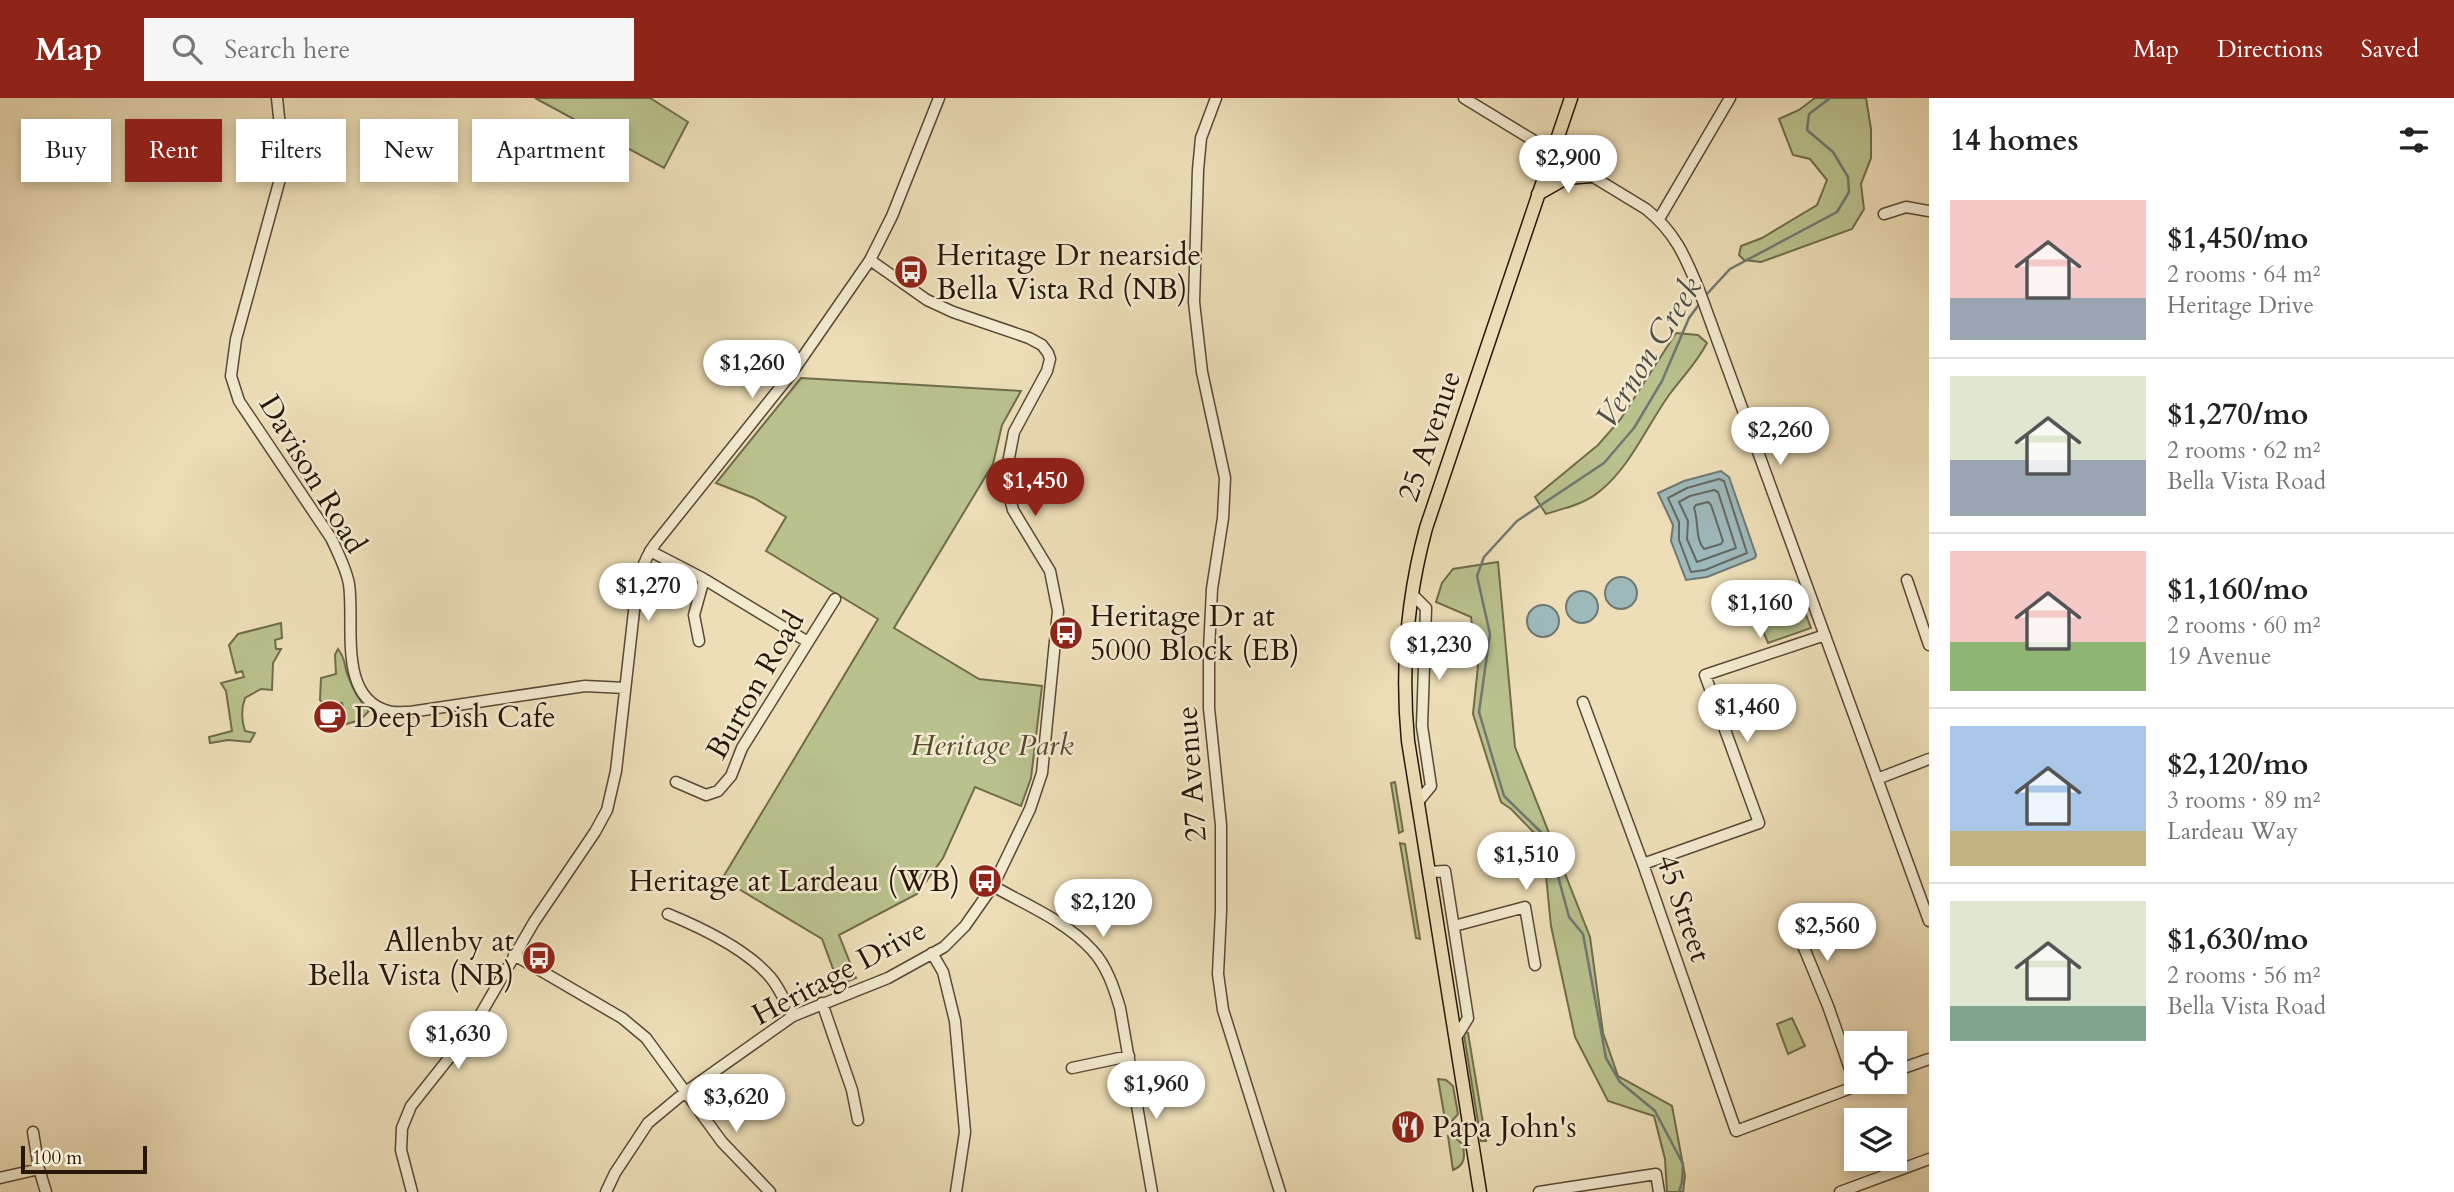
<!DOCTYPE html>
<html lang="en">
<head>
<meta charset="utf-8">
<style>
  body { margin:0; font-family:Cardo,serif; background:#f6f6f6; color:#222; height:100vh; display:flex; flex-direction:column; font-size:26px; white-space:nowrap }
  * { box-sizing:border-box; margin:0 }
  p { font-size:23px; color:#767676 }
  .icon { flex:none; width:38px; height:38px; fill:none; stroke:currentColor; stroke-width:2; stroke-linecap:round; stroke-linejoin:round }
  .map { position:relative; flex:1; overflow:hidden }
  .sheet { display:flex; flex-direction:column; background:#fff; width:525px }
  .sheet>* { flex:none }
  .guide { position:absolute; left:21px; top:21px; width:665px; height:63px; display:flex; gap:14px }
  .buttons { position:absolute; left:1844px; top:933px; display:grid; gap:14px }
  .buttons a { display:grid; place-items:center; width:63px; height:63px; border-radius:0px; background:#fff; box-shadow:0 4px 10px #0003; font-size:35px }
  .scale { position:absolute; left:21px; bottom:18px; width:126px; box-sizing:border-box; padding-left:7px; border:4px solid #281609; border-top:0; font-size:19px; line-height:24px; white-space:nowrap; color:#281609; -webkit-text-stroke:5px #f3ead0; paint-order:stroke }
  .price { position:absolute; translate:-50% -60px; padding:0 16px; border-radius:24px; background:#fff; color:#222; font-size:23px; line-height:46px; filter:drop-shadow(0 2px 4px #0008) }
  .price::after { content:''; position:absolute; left:50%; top:42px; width:21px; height:16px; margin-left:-10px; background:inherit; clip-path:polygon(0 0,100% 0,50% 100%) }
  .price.current { background:#8f2418; color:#fff }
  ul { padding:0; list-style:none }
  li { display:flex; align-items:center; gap:21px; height:175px; padding:0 21px }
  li+li { border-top:2px solid #e0e0e0 }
  li span { display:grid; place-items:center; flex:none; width:196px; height:140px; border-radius:0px; color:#555 }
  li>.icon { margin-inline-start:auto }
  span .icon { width:84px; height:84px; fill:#fffc; stroke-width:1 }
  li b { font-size:30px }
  h2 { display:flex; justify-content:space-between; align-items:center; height:84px; padding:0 21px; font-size:30px }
  .tag { padding:0 24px; border-radius:0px; background:#fff; box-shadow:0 4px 10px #0003; font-size:24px; line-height:63px }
  .tag.current { background:#8f2418; color:#fff }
  header { display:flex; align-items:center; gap:42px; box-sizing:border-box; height:98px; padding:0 35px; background:#8f2418; color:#fff }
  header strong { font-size:33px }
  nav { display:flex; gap:38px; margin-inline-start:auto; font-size:24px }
  .search { width:490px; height:63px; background:#f6f6f6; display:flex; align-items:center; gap:18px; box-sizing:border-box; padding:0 24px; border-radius:0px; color:#767676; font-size:26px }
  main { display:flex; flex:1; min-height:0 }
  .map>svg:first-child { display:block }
</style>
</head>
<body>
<header>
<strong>Map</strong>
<div class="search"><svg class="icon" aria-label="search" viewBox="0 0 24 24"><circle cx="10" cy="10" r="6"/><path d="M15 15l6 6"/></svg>Search here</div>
<nav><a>Map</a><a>Directions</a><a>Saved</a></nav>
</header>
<main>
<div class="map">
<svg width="1929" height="1094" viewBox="0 0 1929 1094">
  <rect width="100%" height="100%" fill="#eddeb7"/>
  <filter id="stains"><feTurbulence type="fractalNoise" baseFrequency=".00286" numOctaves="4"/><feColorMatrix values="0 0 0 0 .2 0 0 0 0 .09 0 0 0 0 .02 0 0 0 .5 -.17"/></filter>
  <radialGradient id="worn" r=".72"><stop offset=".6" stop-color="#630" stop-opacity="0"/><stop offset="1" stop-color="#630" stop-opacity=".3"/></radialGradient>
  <path fill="#b9c18d" stroke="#706c4b" stroke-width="2" d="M535,0H650L688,24L664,70Z
    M1815,0H1866L1871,31V60L1861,86L1864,111L1852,131L1761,164L1744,162L1739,157L1741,148L1762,140L1817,107L1827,82L1810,61L1793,57L1779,21L1799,12Z
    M1676,235L1698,237L1707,245C1696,266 1683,278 1669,297C1647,328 1630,369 1600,393C1585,406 1565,410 1546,416L1535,399L1598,347L1620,322Z
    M801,280L1021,293L1002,327L993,366L894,530L979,581L1042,588L1031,680L1021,708L975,689L943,760L917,796L839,837L856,880L839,887L822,841L722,781L878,521L766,453L786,419L754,400L716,385Z
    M1498,464L1515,649L1590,839L1603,935L1618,978L1672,1008L1685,1078L1683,1094H1667L1665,1061L1654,1018L1608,1003L1575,939L1551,828L1543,747L1541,742L1511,711L1501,704L1473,616L1478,568L1471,519L1436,504L1442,485L1453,471Z
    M1794,486L1811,530L1768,545L1751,503Z
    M281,525L282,540L275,542L276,551H281L273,565L272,592L261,591L245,600C241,611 241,621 245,633L255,635L250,644L228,642L210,645L209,639L232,633L226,593L221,585L244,579L242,573L236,575L229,547L238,536Z
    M338,551C347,563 343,566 348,578C353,592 359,603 369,613L360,622L343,627L340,622L346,619L342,605L327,609L320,602L321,580L336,576L335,557Z
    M1395,684L1403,733L1399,735L1391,685Z
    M1400,745L1405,746L1420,841L1416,840Z
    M1792,920L1805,948L1788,956L1777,926Z
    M1466,934L1468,935L1486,1043H1481L1464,937Z
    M1438,981L1446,982L1453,988L1458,1016L1452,1023L1446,1027Z
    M1448,1038L1456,1040L1463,1047C1465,1059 1465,1067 1453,1072Z"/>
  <path fill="#9eb9ba" stroke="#6f7873" stroke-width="2" d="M1721,373L1729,379L1756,457L1755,460L1707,479L1686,482L1671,443L1673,427L1658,395L1684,383Z
    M1605 495a16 16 0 1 1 32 0a16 16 0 1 1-32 0Z
    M1566 509a16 16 0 1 1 32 0a16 16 0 1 1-32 0Z
    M1527 523a16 16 0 1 1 32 0a16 16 0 1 1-32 0Z"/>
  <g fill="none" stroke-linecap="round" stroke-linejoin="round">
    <path stroke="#636862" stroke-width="2" d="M1719,381L1724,383L1747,455L1705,472L1691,474L1679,442V424L1668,400L1687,390Z
      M1714,392L1718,394L1736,450L1697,464L1687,441L1688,423L1679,404L1690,398Z
      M1708,404L1711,407L1723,443L1721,446L1704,451C1695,441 1699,424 1694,410L1696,407Z"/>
    <path stroke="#6f7873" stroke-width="2.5" d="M1706,197L1730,171L1837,114L1849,94L1848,79L1833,54L1807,32L1809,16L1830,0
      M1679,1094L1682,1084L1683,1066L1655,1013L1620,984L1606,960L1583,836L1569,819L1548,741L1504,698L1479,614L1490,536L1477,478L1484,459L1517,423L1604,365L1634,330L1662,283L1689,220L1700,205"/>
    <g stroke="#594834" stroke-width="13">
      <path id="minor" d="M277,0L282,48L280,81L236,241L231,278L239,303L331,440C338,455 346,470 349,486C355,525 337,599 388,613C394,615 403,614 410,614L585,588L625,590
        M1216,0L1201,40L1198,72L1194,204L1202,274L1225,380L1223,420L1212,491L1209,552V610L1221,727V813L1218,876L1223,912L1280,1094
        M1464,0L1646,111C1675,134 1685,158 1699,192L1929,823
        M1884,116L1906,109L1929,113
        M1659,121L1730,0
        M650,453L704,481L808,544
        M1907,482L1929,547
        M1415,499L1426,510L1422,628L1431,688L1417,705
        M699,543L694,517L704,481
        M1583,604L1643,766L1736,1033L1867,984
        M1877,681L1929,661
        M676,684L706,697L718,693L731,678L742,650L835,501
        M1643,766L1759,725L1705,577L1825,537
        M1428,774L1445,773L1468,920L1455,941
        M993,788C1026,807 1066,823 1092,852C1107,868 1114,890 1120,910L1152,1094
        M668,816C702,830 747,851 771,880C780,891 786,906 793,918
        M1454,828L1525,809L1535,867
        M1797,833L1828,908L1856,988
        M932,855L943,874L955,923L965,1034L956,1094
        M514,857L622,920L646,940L722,1044L770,1094
        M822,905L852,992L858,1022
        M1072,970L1129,958
        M1895,973L1929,961
        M33,1034L39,1071L46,1094
        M0,1080L39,1071
        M412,1094L401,1052L402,1030L411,1008L472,931L534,824L595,734L607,712L616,673L635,504C638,482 642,464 655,446L791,276L870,162L892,118L939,0
        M606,1094L615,1075L648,1025L684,995L793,918L888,880L944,849L965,828L993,788L1030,711L1042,675L1058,513L1050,473L1013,412L1007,389V370L1014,334L1047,273L1050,261L1048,255L1042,247L1029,240L953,214L927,202L870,162
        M1539,1094L1656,1076L1659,1094
        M1840,1094L1929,1061"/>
    </g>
    <g stroke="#281609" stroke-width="15">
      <path id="major" d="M1538,96L1566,80L1591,78
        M1480,1094L1408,643C1401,570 1407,500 1426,430L1571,0"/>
    </g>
    <use href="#minor" stroke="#f3ead0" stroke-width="10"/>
    <use href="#major" stroke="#eddeb7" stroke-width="12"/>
  </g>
  <defs>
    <g id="bus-disc" transform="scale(1.75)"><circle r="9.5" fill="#8f2418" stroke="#f3ead0"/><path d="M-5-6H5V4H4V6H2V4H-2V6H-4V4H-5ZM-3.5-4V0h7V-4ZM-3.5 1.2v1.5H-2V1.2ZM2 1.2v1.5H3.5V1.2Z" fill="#fff"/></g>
    <g id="cafe-disc" transform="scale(1.75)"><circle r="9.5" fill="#8f2418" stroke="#f3ead0"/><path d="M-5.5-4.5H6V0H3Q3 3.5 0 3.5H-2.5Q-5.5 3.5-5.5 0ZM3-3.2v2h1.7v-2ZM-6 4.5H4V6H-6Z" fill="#fff"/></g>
    <g id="restaurant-disc" transform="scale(1.75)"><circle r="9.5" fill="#8f2418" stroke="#f3ead0"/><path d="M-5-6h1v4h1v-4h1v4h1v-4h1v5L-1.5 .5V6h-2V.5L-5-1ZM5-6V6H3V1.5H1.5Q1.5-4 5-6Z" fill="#fff"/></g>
  </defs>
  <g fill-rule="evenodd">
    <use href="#bus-disc" x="911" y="174"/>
    <use href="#bus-disc" x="1066" y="535"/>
    <use href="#cafe-disc" x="330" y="619"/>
    <use href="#bus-disc" x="985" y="783"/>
    <use href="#bus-disc" x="539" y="860"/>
    <use href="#restaurant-disc" x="1408" y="1029"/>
  </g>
  <g text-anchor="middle" stroke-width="5" stroke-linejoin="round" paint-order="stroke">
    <g font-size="30" fill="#281609" stroke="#f3ead0" text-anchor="start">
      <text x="936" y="167">Heritage Dr nearside<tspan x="936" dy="34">Bella Vista Rd (NB)</tspan></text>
      <text x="1090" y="528">Heritage Dr at<tspan x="1090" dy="34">5000 Block (EB)</tspan></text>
      <text x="354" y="629">Deep Dish Cafe</text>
      <text x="960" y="793" text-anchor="end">Heritage at Lardeau (WB)</text>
      <text x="514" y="853" text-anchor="end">Allenby at<tspan x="514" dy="34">Bella Vista (NB)</tspan></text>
      <text x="1432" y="1039">Papa John's</text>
    </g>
    <g font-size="30" fill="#281609" stroke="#f3ead0">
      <text transform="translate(1429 338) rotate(-71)" y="10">25 Avenue</text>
      <text transform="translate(313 376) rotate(59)" y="10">Davison Road</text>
      <text transform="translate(755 587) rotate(-60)" y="10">Burton Road</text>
      <text transform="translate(1191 676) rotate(-94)" y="10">27 Avenue</text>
      <text transform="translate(1684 810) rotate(71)" y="10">45 Street</text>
      <text transform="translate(839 874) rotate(-28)" y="10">Heritage Drive</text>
    </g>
    <g font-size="30" font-style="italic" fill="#544931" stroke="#f3ead0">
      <text x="992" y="657">Heritage Park</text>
    </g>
    <g font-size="32" font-style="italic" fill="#514f47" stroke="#f3ead0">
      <text transform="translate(1648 254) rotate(-58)" y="11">Vernon Creek</text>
    </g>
  </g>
  <rect width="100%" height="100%" filter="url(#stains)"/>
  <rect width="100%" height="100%" fill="url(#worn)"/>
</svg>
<div class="buttons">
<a><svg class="icon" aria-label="locate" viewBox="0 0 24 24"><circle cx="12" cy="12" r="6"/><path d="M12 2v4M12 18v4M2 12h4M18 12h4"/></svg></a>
<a><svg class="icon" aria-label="layers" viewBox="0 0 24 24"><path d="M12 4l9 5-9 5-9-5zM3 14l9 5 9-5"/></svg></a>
</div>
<div class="scale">100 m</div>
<b class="price" style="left:1568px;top:97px">$2,900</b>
<b class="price" style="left:752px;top:302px">$1,260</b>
<b class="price" style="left:1780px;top:369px">$2,260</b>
<b class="price current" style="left:1035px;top:420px">$1,450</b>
<b class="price" style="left:648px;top:525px">$1,270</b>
<b class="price" style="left:1760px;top:542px">$1,160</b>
<b class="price" style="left:1439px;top:584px">$1,230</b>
<b class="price" style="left:1747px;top:646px">$1,460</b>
<b class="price" style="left:1526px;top:794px">$1,510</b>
<b class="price" style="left:1103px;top:841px">$2,120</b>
<b class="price" style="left:1827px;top:865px">$2,560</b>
<b class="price" style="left:458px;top:973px">$1,630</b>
<b class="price" style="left:1156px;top:1023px">$1,960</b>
<b class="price" style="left:736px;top:1036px">$3,620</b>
<div class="guide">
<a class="tag">Buy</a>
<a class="tag current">Rent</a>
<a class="tag">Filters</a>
<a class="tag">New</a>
<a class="tag">Apartment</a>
</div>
</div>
<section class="sheet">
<h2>14 homes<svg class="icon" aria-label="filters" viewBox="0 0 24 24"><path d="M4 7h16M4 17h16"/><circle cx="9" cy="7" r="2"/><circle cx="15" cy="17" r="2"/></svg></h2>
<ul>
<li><span style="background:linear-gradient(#f6c9c9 70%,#9aa5b1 0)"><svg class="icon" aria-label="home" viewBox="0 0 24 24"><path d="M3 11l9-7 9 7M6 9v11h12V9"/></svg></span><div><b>$1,450/mo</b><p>2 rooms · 64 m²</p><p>Heritage Drive</p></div></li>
<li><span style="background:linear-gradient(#dfe7d0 60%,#9aa5b1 0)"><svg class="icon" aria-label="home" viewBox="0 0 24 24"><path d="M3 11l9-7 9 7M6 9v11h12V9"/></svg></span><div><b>$1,270/mo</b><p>2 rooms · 62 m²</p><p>Bella Vista Road</p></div></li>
<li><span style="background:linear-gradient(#f6c9c9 65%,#8fb573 0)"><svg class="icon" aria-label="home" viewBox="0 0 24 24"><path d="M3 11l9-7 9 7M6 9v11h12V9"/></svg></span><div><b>$1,160/mo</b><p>2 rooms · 60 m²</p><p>19 Avenue</p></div></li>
<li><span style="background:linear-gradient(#a9c7e8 75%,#c2b280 0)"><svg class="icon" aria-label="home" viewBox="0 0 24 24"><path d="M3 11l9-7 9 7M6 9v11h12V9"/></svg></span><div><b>$2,120/mo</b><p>3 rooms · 89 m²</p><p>Lardeau Way</p></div></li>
<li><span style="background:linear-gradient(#dfe7d0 75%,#7fa58c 0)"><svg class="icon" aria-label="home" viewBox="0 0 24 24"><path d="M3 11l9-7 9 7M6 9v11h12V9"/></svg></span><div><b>$1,630/mo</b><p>2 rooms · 56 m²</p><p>Bella Vista Road</p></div></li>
</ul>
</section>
</main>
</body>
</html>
